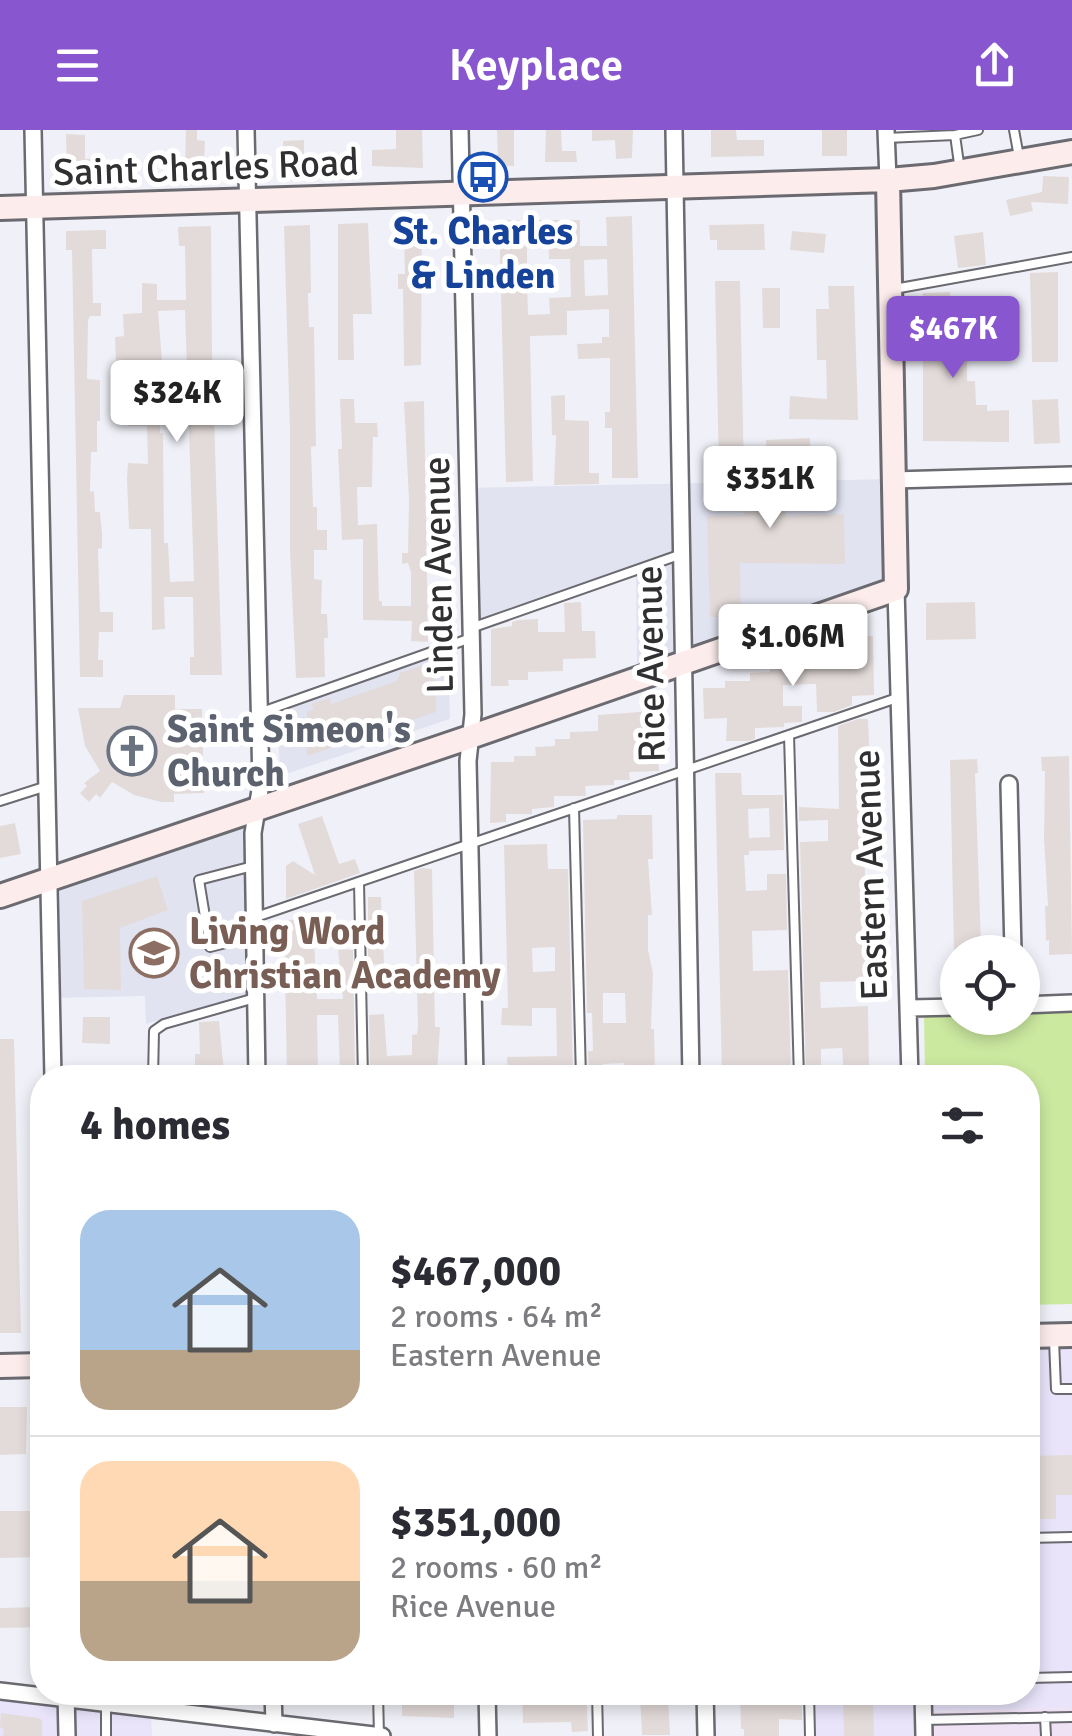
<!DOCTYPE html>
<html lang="en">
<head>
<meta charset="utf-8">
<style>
  body { margin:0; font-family:Signika,sans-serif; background:#f7f7f7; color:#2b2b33; height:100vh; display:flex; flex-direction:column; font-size:38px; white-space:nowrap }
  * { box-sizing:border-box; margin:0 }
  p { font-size:32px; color:#7c7c81 }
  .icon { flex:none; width:55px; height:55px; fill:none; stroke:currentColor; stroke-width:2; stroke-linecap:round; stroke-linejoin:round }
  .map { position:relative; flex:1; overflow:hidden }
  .details { position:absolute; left:30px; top:935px; width:1010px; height:640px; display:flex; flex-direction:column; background:#fff; border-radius:40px; box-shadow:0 5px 15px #0003 }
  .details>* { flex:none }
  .controls { position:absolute; left:940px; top:805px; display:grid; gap:20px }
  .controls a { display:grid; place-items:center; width:100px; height:100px; border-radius:50%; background:#fff; box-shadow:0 5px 15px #0003; font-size:50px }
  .price { position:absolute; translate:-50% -85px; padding:0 22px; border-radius:10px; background:#fff; color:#222; font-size:32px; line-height:65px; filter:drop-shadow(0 2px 5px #0008) }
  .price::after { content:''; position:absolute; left:50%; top:60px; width:30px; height:22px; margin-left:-15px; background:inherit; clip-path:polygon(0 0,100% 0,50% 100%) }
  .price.current { background:#8856cf; color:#fff }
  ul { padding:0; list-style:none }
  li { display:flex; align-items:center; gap:30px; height:250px; padding:0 50px }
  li+li { border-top:2px solid #e1e1e2 }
  li span { display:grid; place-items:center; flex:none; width:280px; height:200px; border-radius:30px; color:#555 }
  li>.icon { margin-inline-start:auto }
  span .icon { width:120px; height:120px; fill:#fffc; stroke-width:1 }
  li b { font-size:42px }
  h2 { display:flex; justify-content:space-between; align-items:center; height:120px; padding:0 50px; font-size:42px }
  header { display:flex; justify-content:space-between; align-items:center; height:130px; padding:0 50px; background:#8856cf; color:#fff; font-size:45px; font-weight:600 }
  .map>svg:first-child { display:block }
</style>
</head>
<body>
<header><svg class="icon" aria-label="menu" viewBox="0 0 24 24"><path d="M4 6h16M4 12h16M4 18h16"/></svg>Keyplace<svg class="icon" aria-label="share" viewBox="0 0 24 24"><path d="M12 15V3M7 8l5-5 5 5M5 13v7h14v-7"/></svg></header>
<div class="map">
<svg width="1072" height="1606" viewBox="0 0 1072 1606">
  <rect width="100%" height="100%" fill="#f0f1f8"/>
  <path fill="#e9e4fa" d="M1072,1206V1578L928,1582V1563L1028,1562V1207Z
    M811,1563H921L922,1606H812Z
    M0,1568L151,1583L152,1606H0Z"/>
  <path fill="#f0e2f5" d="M1072,1578V1606H929L928,1582Z"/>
  <path fill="#e1e3f1" d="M891,349L894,458L637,546L636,443L473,499L466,358Z
    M448,512L450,589L280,646L277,570Z
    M259,681L258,861L146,894L145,866L54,868L50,750Z"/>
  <path fill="#cce9a0" d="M1072,880V1174L1028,1175V948L925,947L924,885L1022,888L1023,882Z"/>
  <path fill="#e3dbd9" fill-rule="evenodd" d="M186,0H197V10L205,11L204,37L185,36Z
    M396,0H422L423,38L372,36V20L396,19Z
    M497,0H514V36H498Z
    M546,0H561L562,21H576L577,32H545Z
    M592,0H633L632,28L616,29L615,10L592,11Z
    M711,0H736L737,10H764V26L711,27Z
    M822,0H847V26H822Z
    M66,4L85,5V29L99,28L100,46H67Z
    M304,10V24H311V36L289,37V27L284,28L283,11Z
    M1043,46L1069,47L1068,74L1031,72L1033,81L1010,86L1006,70L1042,62Z
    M632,86L638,348H612V298H605V282H610V228L578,229L577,214L602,213V207H609V179L567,181V205L530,206L533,351L506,352L499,90H580V116H607L606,87ZM527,106H548L549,129H570L571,167L549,168L550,184L528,185L527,151H533V135H527ZM607,129L608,165L585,166L584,130Z
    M422,92L421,235L404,236L403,159H398V144H405L404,109H396V93Z
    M368,93L372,184H353L354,230H338V94Z
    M764,94L765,120H717V110H710L709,95Z
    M310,95L311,163H308L309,197H314L316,316L311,317L313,377H317V400H327V420H314V449L322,450L321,484H327L328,508H324L325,547L296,548L290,421V301L284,96Z
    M211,96L212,220L222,545H190V527H194L193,467H164L165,499L152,500L151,399H129L127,348L128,333L148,334L147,296H128L126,246H116V232L115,207L124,206L123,184L142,183V153L157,154V170H186L185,116H179L178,97ZM185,180L194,451L170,452L168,413H164L163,303H160L162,231L158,181Z
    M106,100V119H92L93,173H101V186H90L88,190L87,249L100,250V291H97V322H91L90,362L94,361L95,382H100L102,403V418L98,419L100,482H113V502H99L98,530H103V547H80L72,120H66V101Z
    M792,101L826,104L824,123L790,120Z
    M983,102L986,135L958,138L954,106Z
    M1058,142V232H1032L1030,143Z
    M715,151H740L744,344H719Z
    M828,156H854L858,290L789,289L790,266L827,269L826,230H817L816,179H829Z
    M762,158H780V198H763Z
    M950,162L951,182H958V213L988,212V226L967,227V251H975L976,275H987V281L1009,280V312L923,311V163Z
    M565,265V290L589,291V343H599V354L554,355L556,305H552L551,266Z
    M340,269H354L355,293H377L378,307H373L372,357H357L358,395L377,394L379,471H382V476H411V442L408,433L402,434V423H408L409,370L404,272L424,271L428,512L411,511L412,491L363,490V409L342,410L338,319H342Z
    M1058,269L1060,313L1034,314L1032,270Z
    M810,308L811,349H785L786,386L844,384L845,434L740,433L741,486L710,487L707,386L745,385L744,367L769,366L766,310Z
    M581,472L582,501H595L596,528L563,529V541L528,542V550H508L509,556H491V499L512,496V492L518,490L538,489V502H565L564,473Z
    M975,472L976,509L926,510V473Z
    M857,506H873L874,565L852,566V575L834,582H817L816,554L783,555V576H802V592L784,593V597L755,598V609L748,611H726L727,588L704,589L703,558H725V551H750V543L770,542V536H787V529L816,528V520L836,519V513H857Z
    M435,531L436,582L307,626V581L314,580L311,574L330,568L331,574L397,551L400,543Z
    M124,565H175V579H202L204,663L174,664V672H161L134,665L112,652L100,668L96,664L89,672L80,663L87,656L84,653L100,641L85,616L78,578H120Z
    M653,581V592H657L659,641L629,642L630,650H614V655L585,656L586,666H554V677L532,679V684H506V692L490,693L491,632H514V626H536L535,617L555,616V609H570V602L598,601V585Z
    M858,589H868L870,634L869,694H864L867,851L820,852L821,878L868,876L869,939L867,948H844L842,918L821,919V948H806L800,712L828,711V690L799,691V677L839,679L838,596Z
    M1069,626L1072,824L1049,825V810L1046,811L1045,776H1048L1044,709L1045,641H1042L1041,627Z
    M977,629L978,643H975L981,813H978V822H954L950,630Z
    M715,643H741L742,665H783L784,720L749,721V725H744L746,761L767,760V744H786L787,800L752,801L753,841L788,840L791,943L722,948ZM769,678L770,707L749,708L748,679Z
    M617,685H652L653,729H648L652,785H648V820L653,843L651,899H654L655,941L625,942L624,933L603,934V948H589L588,921H593L592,883H587L583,690L617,689ZM603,863H625L626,893H603Z
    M322,686L339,734L355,729L360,743L286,769V736L293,731L315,745L298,694Z
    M15,693L21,724L0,728V696Z
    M547,714L548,739H568L573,940L508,946L507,927L557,926L556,878H532V896L501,895L502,878H508L504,715ZM555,817V841L533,842L532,818Z
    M422,738L432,739L435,897H440L437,942L370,944L369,885L384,884L387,926L412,925V905L417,904L418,897L414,741Z
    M157,746L168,780L120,798L121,860L84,859L82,771Z
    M368,767H381L384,834L368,835Z
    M313,789L317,869H343L338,819L353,820L355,944H340L338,885H317L318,943L287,944L284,790Z
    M83,887H110V914L82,913Z
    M219,891L224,942H195V924H200L199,892Z
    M0,909H14L21,1203H0Z
    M0,1277H27L26,1324L0,1325Z
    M1072,1325V1365H1056V1389H1038V1364H1028V1326Z
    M0,1381H37L39,1427L0,1428Z
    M40,1477V1497L0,1498V1478Z
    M522,1562H586L588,1601L572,1602L571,1592L523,1593Z
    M740,1562H802V1590L779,1589V1606H744V1599H741Z
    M843,1562H873L874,1606H844Z
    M640,1565H668L670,1605H642Z
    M436,1568H454V1588L402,1586V1569Z
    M1,1583L38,1588L42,1590V1606H3L4,1599L0,1598Z"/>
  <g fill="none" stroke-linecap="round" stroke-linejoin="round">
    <g stroke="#6a6a70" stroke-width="12">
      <path id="lane" d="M1014,0L1019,27
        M955,5L960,41
        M886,8L955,5L978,0
        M894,159L1072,127
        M471,498L679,425
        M259,583L471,508
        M789,605L799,948
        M0,671L47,656
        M574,678L581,948
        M253,736L199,750L210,817L254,806
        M359,752L363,948
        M253,788L897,568
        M153,948L154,901L164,894L255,868
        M1054,1210L1056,1259H1072
        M1028,1408L1072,1407
        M1028,1548L1072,1547
        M166,1562V1582
        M378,1562L379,1606
        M597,1562L598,1606
        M809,1562L810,1606
        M106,1575V1606
        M1045,1587L1046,1606
        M923,1590L1072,1587"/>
    </g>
    <g stroke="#6a6a70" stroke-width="20">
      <path id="street" d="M33,0L53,948
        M246,0L261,654L253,703L257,948
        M460,0L473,584L468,631L475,948
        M674,0L691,948
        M886,0L888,50
        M893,350L1072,345
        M896,459L910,948
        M1009,654L1013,822
        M1022,875L1072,873
        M909,878L958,877
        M0,1561L382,1606
        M66,1562L67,1606
        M273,1562L274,1594
        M487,1562L488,1606
        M705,1562L706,1606
        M923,1562L924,1606"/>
    </g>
    <g stroke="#6a6a70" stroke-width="28">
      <path id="secondary" d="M0,78L888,50L934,46L1072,22
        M0,766L470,607L896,459L888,50
        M1028,1206L1072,1205
        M0,1236L42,1235"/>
    </g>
    <use href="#lane" stroke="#fff" stroke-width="8"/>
    <use href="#street" stroke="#fff" stroke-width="15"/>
    <use href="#secondary" stroke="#fcedec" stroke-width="22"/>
  </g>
  <defs>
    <g id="bus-ring" transform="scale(2.5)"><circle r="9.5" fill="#fff" stroke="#1a4fb4" stroke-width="1.5"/><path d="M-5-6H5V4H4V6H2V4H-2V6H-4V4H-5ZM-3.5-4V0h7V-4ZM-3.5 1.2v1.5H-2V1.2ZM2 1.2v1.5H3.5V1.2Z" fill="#1a4fb4"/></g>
    <g id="church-ring" transform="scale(2.5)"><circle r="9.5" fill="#fff" stroke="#6b7280" stroke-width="1.5"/><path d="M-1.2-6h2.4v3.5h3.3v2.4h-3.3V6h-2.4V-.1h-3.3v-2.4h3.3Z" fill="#6b7280"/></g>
    <g id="school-ring" transform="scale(2.5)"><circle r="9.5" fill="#fff" stroke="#8d6e63" stroke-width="1.5"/><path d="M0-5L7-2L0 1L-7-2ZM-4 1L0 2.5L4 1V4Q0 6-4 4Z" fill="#8d6e63"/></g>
  </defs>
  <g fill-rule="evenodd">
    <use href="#bus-ring" x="483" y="47"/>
    <use href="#church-ring" x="132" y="621"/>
    <use href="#school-ring" x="154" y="823"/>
  </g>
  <g text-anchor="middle" stroke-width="10" stroke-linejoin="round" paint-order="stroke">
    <g font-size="38" fill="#303032" stroke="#fff">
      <text transform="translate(206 37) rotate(-2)" y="13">Saint Charles Road</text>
      <text transform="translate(438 445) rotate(-91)" y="13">Linden Avenue</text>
      <text transform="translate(650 534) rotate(-91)" y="13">Rice Avenue</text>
      <text transform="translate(870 745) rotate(-92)" y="13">Eastern Avenue</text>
    </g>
    <g font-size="38" font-weight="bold" fill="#164399" stroke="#fff">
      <text x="483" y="114">St. Charles<tspan x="483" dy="44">&amp; Linden</tspan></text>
    </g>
    <g font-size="38" font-weight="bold" fill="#5b616d" stroke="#fff" text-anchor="start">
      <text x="167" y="612">Saint Simeon's<tspan x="167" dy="44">Church</tspan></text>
    </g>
    <g font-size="38" font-weight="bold" fill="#785e54" stroke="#fff" text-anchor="start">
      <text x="189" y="814">Living Word<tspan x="189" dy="44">Christian Academy</tspan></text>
    </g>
  </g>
</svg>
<div class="controls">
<a><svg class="icon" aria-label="locate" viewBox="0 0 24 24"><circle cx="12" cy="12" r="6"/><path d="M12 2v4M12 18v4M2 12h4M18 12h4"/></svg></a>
</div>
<b class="price current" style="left:953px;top:251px">$467K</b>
<b class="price" style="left:177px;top:315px">$324K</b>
<b class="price" style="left:770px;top:401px">$351K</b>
<b class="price" style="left:793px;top:559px">$1.06M</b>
<section class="details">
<h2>4 homes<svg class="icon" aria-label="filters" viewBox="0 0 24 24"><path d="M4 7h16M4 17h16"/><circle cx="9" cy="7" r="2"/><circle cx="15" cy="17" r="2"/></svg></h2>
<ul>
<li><span style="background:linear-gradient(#a9c7e8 70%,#b9a48a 0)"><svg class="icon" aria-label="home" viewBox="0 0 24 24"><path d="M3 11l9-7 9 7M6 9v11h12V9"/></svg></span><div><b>$467,000</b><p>2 rooms · 64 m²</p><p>Eastern Avenue</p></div></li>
<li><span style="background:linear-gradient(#ffd9b3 60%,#b9a48a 0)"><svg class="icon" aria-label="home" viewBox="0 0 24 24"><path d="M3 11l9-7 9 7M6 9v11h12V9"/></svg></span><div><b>$351,000</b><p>2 rooms · 60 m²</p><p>Rice Avenue</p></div></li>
</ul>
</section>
</div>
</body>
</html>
